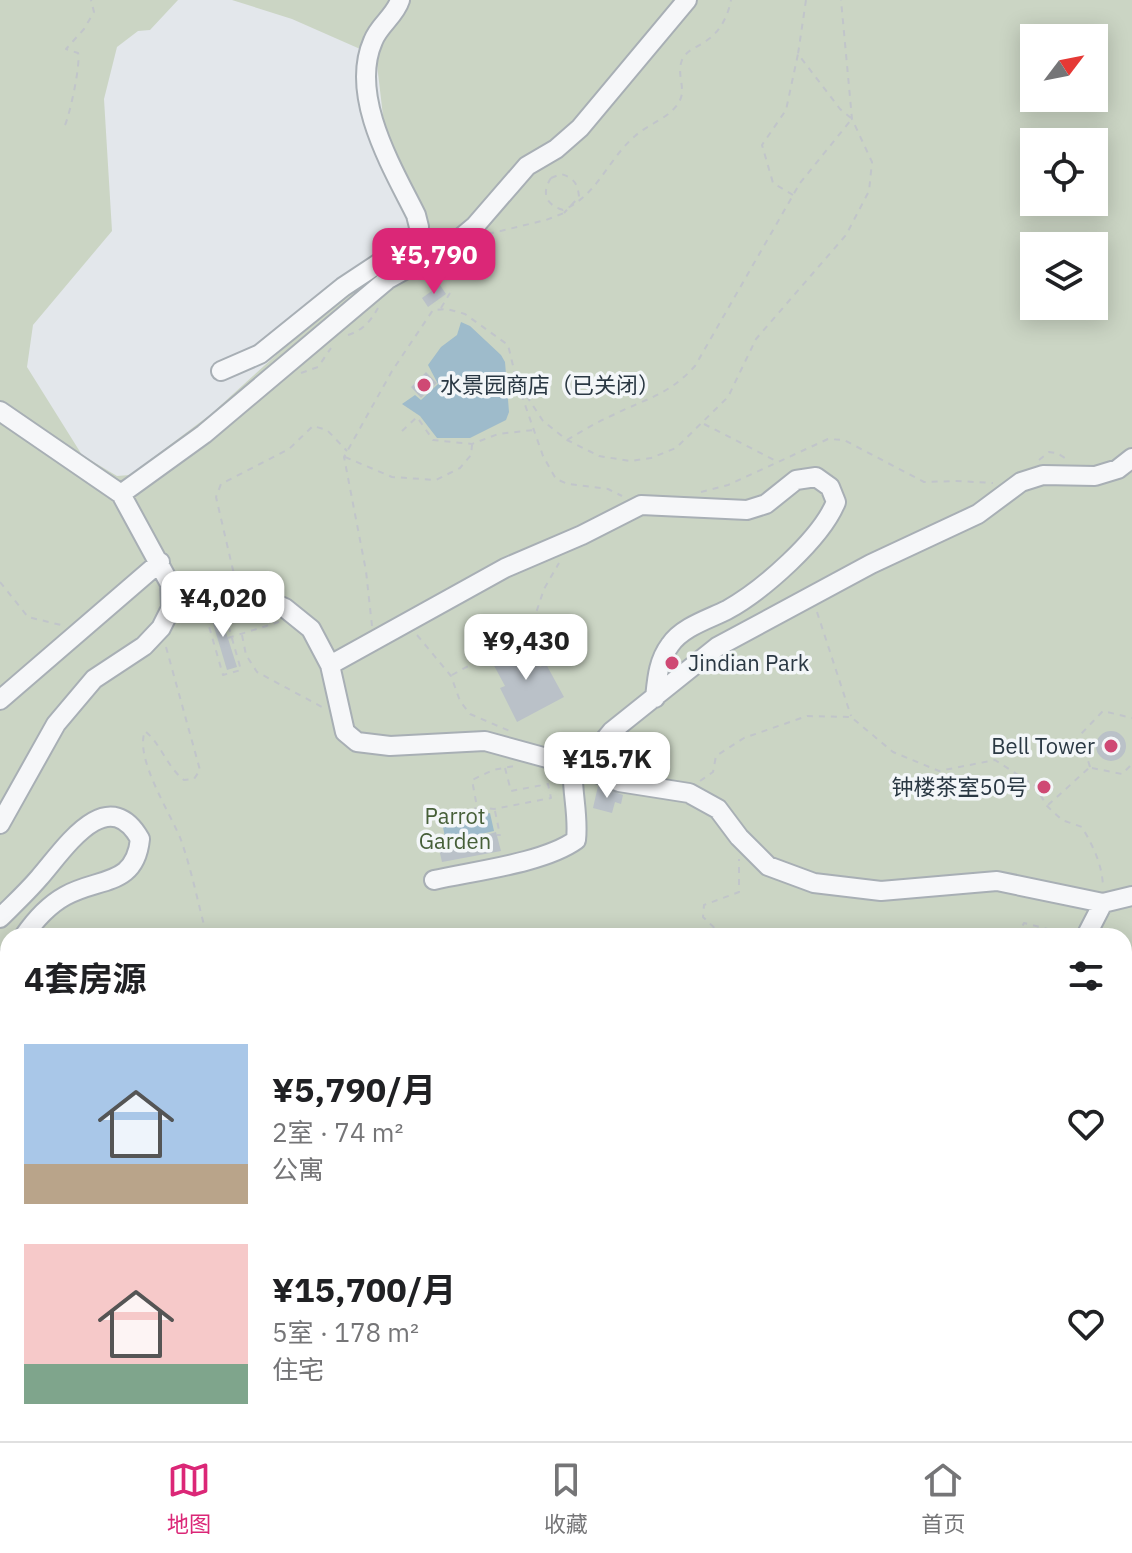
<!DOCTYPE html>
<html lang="zh">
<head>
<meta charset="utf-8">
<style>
  body { margin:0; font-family:"IBM Plex Sans","Noto Sans SC",sans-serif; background:#f6f6f6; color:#202124; height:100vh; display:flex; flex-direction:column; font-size:30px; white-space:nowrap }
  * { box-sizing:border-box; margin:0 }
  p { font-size:26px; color:#757577 }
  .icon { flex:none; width:44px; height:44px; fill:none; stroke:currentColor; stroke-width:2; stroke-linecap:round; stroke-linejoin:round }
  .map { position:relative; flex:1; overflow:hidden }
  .panel { position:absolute; left:0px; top:928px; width:1132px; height:514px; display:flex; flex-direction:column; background:#fff; border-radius:24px 24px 0 0; box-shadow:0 4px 20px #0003 }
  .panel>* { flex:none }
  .needle { width:52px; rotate:58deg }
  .tools { position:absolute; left:1020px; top:24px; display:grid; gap:16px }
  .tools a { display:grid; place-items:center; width:88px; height:88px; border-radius:0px; background:#fff; box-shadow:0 4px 20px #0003; font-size:40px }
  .price { position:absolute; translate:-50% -68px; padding:0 18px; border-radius:16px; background:#fff; color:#222; font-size:26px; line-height:52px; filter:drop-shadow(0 2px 4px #0008) }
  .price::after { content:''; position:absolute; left:50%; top:48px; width:24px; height:18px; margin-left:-12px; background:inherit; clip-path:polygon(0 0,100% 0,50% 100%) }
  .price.active { background:#db2777; color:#fff }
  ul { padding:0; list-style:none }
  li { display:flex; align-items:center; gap:24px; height:200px; padding:0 24px }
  li span { display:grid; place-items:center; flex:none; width:224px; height:160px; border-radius:0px; color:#555 }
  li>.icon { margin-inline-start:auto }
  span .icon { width:96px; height:96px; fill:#fffc; stroke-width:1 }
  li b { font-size:34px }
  h2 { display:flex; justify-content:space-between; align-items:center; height:96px; padding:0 24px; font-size:34px }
  .dock { display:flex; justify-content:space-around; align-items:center; height:112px; border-top:2px solid #e0e0e0; background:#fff; font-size:22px; color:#757577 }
  .dock a { display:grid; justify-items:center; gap:4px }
  .dock .active { color:#db2777 }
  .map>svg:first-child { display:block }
</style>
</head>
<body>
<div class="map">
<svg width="1132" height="1441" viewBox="0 0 1132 1441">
  <rect width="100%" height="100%" fill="#e3e7eb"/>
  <path fill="#cbd5c4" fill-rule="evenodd" d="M0,0H178L150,30L138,31L117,47L104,99L112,231L33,325L27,367L82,455L117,476L130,475L211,414L348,290L425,239L385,133L376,56L292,19L232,0H1132V1441H0ZM1034,38H1094V98H1034ZM1034,142H1094V202H1034ZM1034,246H1094V306H1034ZM8,936H1124V1434H8Z"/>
  <path fill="#9ebbcb" d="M461,322L470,326L501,355L505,362L509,412L506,420L470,438H437L420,416L402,404L415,395L421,400L438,384L428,365L441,347L457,335Z
    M490,813L494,831L446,842L443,827L453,825V822Z"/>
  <path fill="#bac1c8" d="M440,285L446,294L428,307L422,298Z
    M426,372L437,383L421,398L411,387Z
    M218,607L237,667L227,670L209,610Z
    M526,641L540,667L546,664L564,697L517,722L500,688L505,686L491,660Z
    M1096 746a15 15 0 1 1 30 0a15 15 0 1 1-30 0Z
    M598,786L623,795L621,804L615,802L612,813L593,808Z
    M496,832L501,851L442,862L439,849Z"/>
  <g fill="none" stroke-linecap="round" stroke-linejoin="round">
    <g stroke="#a8afb5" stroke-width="22">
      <path id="minor" d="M221,371L260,354L343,287L417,238L419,227L416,215C392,167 349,96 373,41C379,25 395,16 400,0
        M0,411L121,494L170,584L171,608L161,628L144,646L94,679L56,724L0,824
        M121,494L204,434L388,279L457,241L475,226L527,166L556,149L580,128L687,0
        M239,598L253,594L285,608L311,629L330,665L345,732L357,742L390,746L485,741L587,769L619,782L689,793L718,809L739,837L768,866L814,883L881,891L997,881L1103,903L1132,896
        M330,665L505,568L582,535L641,505L747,510L766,504L796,480L816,477L830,487L836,502C821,539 763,590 727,610C709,619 682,627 670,645C658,661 657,679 655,698
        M0,700L160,562
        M587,769L598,748L612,731L717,647L871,564L978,514L1021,482L1043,475L1095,476L1118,469L1132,458
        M434,880C474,871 544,863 576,840C579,814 571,790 573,765
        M0,918C13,905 27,892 39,878C63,851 107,781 140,839C135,887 99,877 65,896C47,906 35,920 24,936
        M1086,936L1103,903
        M0,968L8,957
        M1124,1333L1132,1327
        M1124,1423L1132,1411"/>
    </g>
    <path stroke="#c1c5ca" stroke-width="2" stroke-dasharray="6 6" stroke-linecap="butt" d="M806,0L798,54L840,109L851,118
      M65,125C70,114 81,63 78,53L66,49L84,29L94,12L91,0
      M551,178C541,193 546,205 563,210C597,196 608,159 635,136C648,124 670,118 679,102C687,89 676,75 682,60C686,50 698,47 706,41C720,32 728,16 731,0
      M793,195L773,183L762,145L786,110L798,54
      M488,234L546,220L564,213
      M441,308L450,293
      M348,335C363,330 370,322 378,308
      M301,373L318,367L331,348
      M520,386L543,421L567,440L599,456L630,461L651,458L676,448L728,397L756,339L846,235L869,191L872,162L852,119L841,0
      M704,424L776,461
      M402,431L417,417L433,440L472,444L498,434L534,430
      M567,440C582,431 597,422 613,415C645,399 669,395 695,366L800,183L851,120
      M345,457L392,477L436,480L460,468L471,455L472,445
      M1039,460L1049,452L1057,453L1068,460
      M701,492L728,485L828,439L844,440L924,482L957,481L993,483
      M0,582L28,617L61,625
      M236,583L216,497L221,484L289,449L313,426L327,430L347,451
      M222,603L241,670L223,675L204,609L222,603H225
      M817,612L851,716
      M372,626L366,571L344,457L392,371L433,310L447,309L465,314L508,345L517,382L543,456L556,479L568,484L608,489L622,496
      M242,635L246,655L257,672L322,707
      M417,635L451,676L460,701L470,714L512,732
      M228,638L279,622
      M166,647L200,770L194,779L184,780C167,767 161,744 145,731C134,758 171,814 181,840C192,871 198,904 207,936
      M452,675L470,665L503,638L526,626L535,616L544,589L559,563
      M1090,767L1080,735L1103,711L1132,718
      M505,768L511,791L548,784L551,798L494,809L477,807L472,780L493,770L514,766
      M1092,768L1122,774L1132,764
      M700,781L713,772L716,756L744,738L807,716L851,717L893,752L939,771L995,760L1035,786L1047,806L1062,820L1082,827C1093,846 1102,864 1103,886
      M1048,805L1090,767
      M495,811L500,835H497
      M452,817L476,808
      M723,936L703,917L704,905L739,892V859
      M1017,936L1024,923L1052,930L1055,936
      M1124,1064L1132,1062
      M1124,1130H1132
      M1124,1176L1132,1167
      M1124,1198L1132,1192
      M0,1201L8,1194
      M0,1407L8,1419
      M18,1434L34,1441"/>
    <use href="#minor" stroke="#f6f7f9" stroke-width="18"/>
    <path stroke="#c1c5ca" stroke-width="2" stroke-dasharray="6 6" stroke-linecap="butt" d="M551,178L561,174C574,178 578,184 579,197L564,213"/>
  </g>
  <g fill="#cf4974" stroke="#f3f6f8" stroke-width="3">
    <circle cx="424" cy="385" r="8"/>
    <circle cx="672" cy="663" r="8"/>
    <circle cx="1111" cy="746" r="8"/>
    <circle cx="1044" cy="787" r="8"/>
  </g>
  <g text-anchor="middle" stroke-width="7" stroke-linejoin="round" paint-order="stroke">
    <g font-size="22" fill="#2a3843" stroke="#f3f6f8" text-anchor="start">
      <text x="440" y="393">水景园商店（已关闭）</text>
      <text x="688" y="671">Jindian Park</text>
      <text x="1095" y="754" text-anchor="end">Bell Tower</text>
      <text x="1028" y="795" text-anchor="end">钟楼茶室50号</text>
    </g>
    <g font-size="22" fill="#465f38" stroke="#f3f6f8">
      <text x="455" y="824">Parrot<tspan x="455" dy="25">Garden</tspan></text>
    </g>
  </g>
</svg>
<div class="tools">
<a><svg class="needle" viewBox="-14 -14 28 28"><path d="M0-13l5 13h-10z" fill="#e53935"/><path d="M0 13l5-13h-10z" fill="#757577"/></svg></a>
<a><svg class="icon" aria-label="locate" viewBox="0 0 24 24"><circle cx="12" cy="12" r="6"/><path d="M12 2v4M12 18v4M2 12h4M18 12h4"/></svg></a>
<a><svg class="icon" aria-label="layers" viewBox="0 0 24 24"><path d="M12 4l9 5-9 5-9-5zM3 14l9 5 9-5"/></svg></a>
</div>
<b class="price active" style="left:434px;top:296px">¥5,790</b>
<b class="price" style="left:223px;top:639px">¥4,020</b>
<b class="price" style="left:526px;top:682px">¥9,430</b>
<b class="price" style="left:607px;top:800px">¥15.7K</b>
<section class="panel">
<h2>4套房源<svg class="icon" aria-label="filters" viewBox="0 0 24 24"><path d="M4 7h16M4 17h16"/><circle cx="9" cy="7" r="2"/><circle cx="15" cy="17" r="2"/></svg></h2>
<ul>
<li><span style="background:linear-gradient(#a9c7e8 75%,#b9a48a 0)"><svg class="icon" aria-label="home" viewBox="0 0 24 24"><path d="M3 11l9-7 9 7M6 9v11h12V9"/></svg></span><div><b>¥5,790/月</b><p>2室 · 74 m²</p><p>公寓</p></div><svg class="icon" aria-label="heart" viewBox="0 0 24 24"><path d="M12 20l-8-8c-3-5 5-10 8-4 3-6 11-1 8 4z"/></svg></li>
<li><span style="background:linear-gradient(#f6c9c9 75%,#7fa58c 0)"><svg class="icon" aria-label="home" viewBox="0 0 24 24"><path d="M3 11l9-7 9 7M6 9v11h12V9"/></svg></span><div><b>¥15,700/月</b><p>5室 · 178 m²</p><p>住宅</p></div><svg class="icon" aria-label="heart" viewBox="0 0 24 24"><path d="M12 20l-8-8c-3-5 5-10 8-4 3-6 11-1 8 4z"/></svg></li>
</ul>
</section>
</div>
<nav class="dock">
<a class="active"><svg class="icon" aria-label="map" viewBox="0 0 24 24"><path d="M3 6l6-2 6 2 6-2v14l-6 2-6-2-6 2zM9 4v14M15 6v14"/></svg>地图</a>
<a><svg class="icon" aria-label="saved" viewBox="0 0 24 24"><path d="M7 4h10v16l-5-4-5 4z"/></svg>收藏</a>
<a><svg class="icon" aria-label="home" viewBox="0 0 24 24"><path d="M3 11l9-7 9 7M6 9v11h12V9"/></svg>首页</a>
</nav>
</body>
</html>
